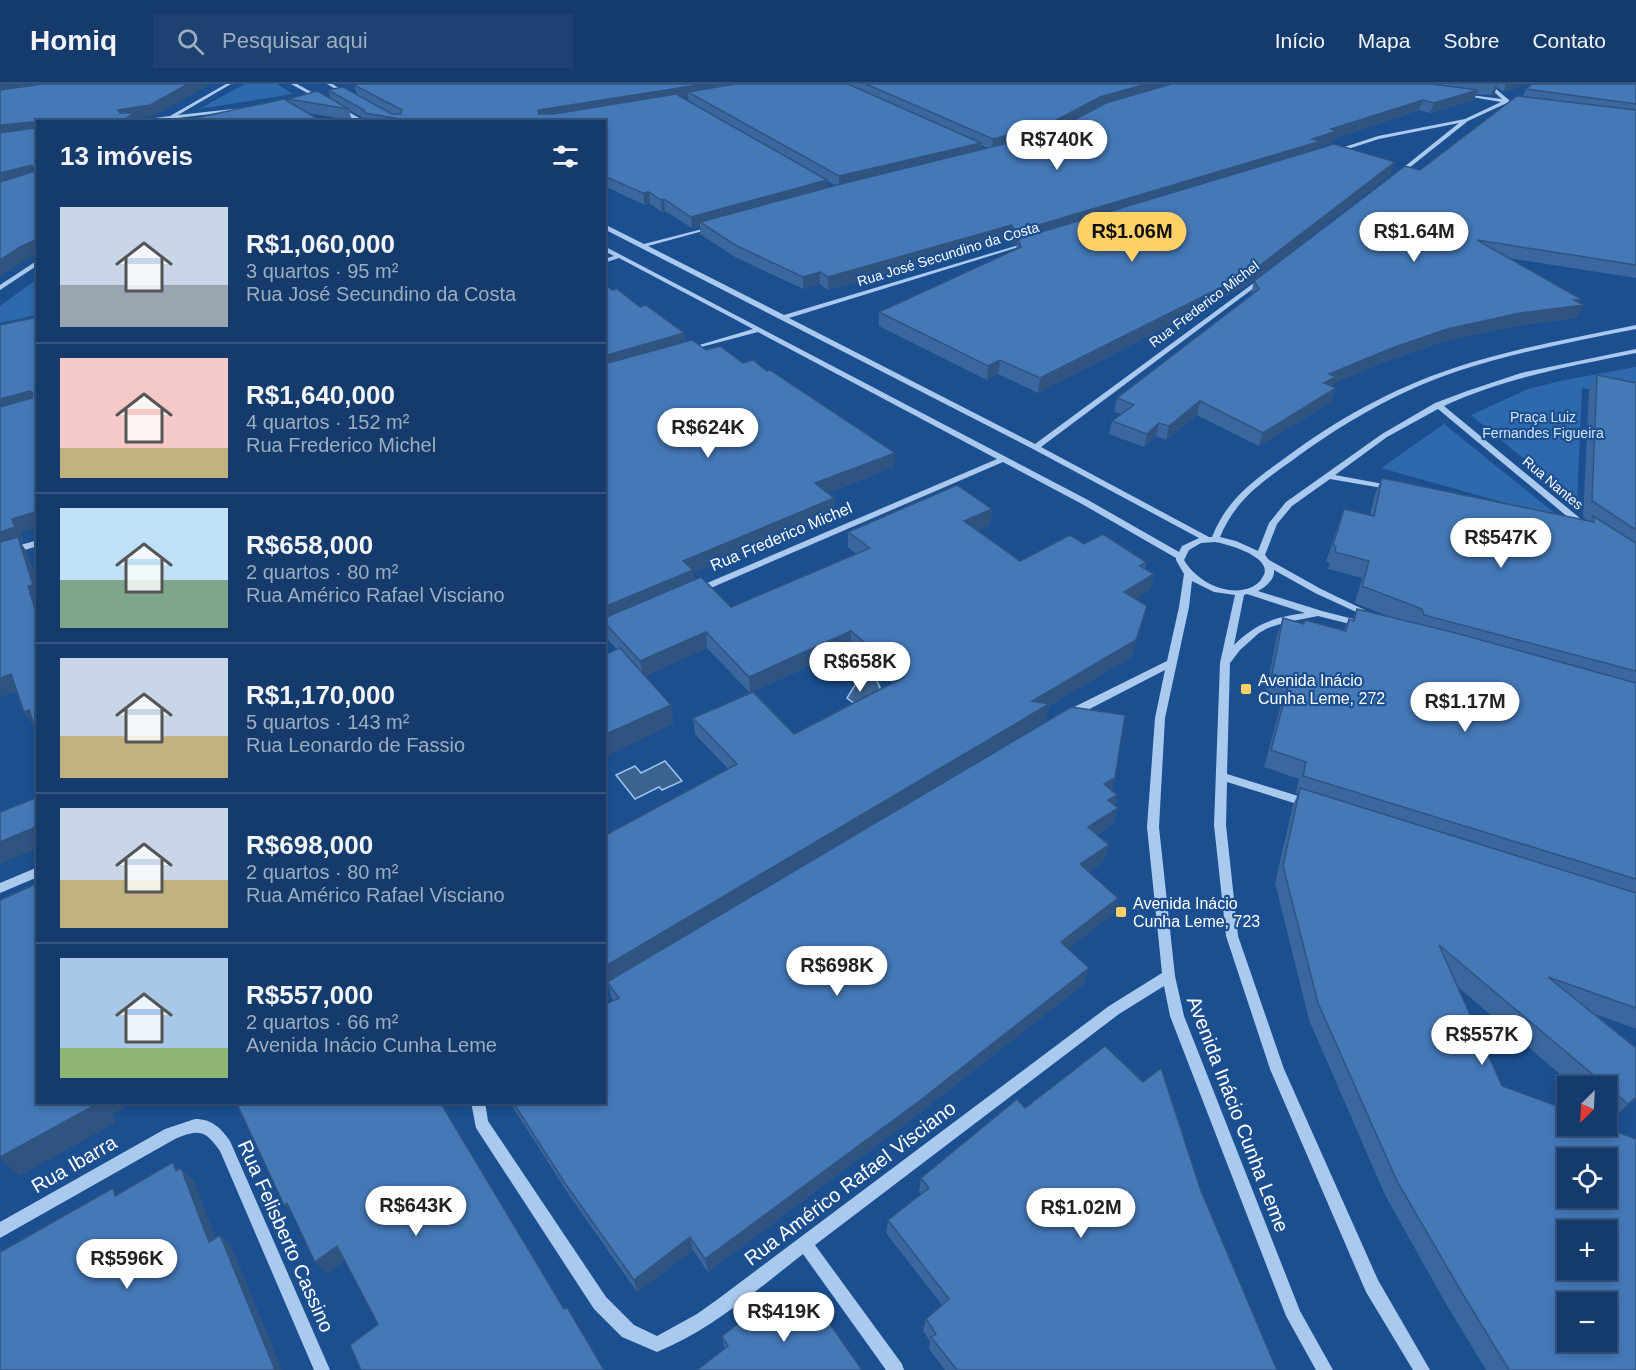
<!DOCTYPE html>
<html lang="pt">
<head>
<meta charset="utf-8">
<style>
  body { margin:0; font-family:Arial,sans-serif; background:#1d4271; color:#f1f3f6; height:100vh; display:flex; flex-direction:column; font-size:22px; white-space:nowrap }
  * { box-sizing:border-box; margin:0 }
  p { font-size:20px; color:#9dadc1 }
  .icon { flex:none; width:33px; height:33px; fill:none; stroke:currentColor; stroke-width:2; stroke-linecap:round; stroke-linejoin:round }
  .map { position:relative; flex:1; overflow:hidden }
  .side { position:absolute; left:36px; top:36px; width:570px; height:984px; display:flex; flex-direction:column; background:#143b6b; border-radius:0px; box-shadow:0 3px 9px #0003,0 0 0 2px #33557e }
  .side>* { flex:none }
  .needle { width:39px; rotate:204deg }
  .controls { position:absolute; left:1557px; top:992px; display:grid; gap:12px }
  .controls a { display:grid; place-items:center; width:60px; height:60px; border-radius:0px; background:#143b6b; box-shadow:0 3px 9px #0003,0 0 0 2px #33557e; font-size:30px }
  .price { position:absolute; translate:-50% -51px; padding:0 14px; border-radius:21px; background:#fff; color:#222; font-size:20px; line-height:39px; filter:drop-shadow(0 2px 3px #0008) }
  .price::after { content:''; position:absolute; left:50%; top:36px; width:18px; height:14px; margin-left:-9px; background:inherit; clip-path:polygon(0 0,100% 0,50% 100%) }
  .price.selected { background:#ffd166; color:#111 }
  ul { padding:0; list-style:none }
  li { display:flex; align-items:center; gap:18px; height:150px; padding:0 24px }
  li+li { border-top:2px solid #33557e }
  li span { display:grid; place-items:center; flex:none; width:168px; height:120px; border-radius:0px; color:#555 }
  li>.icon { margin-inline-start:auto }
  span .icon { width:72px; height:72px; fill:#fffc; stroke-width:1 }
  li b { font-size:26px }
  h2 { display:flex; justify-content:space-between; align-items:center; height:72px; padding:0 24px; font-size:26px }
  header { display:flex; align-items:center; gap:36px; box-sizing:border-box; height:84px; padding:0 30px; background:#143b6b; border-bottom:2px solid #33557e }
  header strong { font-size:28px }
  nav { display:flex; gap:33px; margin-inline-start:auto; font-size:21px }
  .search { width:420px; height:54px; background:#1d4271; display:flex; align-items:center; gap:15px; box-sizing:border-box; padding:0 21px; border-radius:0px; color:#9dadc1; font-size:22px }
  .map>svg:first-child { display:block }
</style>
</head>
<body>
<header>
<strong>Homiq</strong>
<div class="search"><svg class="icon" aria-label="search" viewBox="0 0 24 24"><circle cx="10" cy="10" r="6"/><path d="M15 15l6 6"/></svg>Pesquisar aqui</div>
<nav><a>Início</a><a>Mapa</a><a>Sobre</a><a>Contato</a></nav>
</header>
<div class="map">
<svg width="1636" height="1286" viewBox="0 0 1636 1286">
  <rect width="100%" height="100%" fill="#1b4f8f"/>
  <path fill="#2e69ad" d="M245,0H277L293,10L199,25Z
    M37,195V231L0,239V222Z
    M1636,283V314L1582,304L1577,419L1471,331L1528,305L1560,297Z
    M1444,340L1562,435L1381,384Z"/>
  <path fill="#3c6290" stroke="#9cc4f0" stroke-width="1.5" d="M863,588C874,591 878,596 881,607L858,622L847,614Z
    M665,677L682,697L662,706L659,703L635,715L616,691L635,682L641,689Z"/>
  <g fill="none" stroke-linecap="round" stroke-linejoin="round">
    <path fill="#a9c9ee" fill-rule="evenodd" d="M226,0H231L178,31L242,24L244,26L144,38H124L170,32Z
      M291,0H297L324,15L320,16Z
      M327,0H332L350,10L346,11Z
      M1485,0H1490L1509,16V18L1468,37L1399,92L1394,91L1459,39L1379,55L1332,70L1329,68L1378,52L1465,35L1501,18L1460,11L1462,10L1502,15Z
      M336,23H340L366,38H359L336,25Z
      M604,140L644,160L714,142V144L648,162L784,231L1032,157V159L789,234L1035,360L1262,193H1266V195L1041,363L1209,453H1212C1227,415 1253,397 1285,374C1336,336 1393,304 1454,284C1513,264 1575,254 1636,241V245C1576,257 1516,268 1458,287C1398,307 1341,340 1290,378C1259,400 1235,417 1220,453L1236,457L1258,467L1269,439L1286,418L1382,350L1435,319L1467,307L1521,289L1636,265V269C1571,282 1504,294 1444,322L1587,440V444H1581L1438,325L1387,353L1335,391L1394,402V406L1330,395L1292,422L1277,440L1265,471L1269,476L1321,505L1373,530L1368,533L1365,532L1315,509L1274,486C1275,496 1265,503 1258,507L1322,527L1365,538L1367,540L1365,542L1362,543L1318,532L1287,538L1268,544L1259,549L1240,566L1230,579L1227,690L1314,717L1316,720L1314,723L1310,724L1227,698L1226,741L1238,852L1284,985L1378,1196L1430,1286H1413L1366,1208L1270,985L1226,852L1214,741L1220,579L1235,511L1214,508L1192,497L1189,523L1165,634L1159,743L1175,892L1184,932L1300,1227L1333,1286H1316L1286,1232L1170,932L1164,902L1119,930L815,1161L902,1280L904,1286H886L803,1170C757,1206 711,1246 657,1268L622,1253L594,1225L476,1044L471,1018H485L488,1037L606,1213L634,1241L657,1252L697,1230L718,1215L1109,922L1162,889L1147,743L1155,634L1165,586L1074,633L1070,634L1065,630L1066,627L1167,577L1179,523L1184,490L1176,476V474L1082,420L1003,378L699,509H693L691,507L693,505L997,375L758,248L686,267V265L753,245L619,174L604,179V175L614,172L604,167V162L1088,416L1179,468L1182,462L1199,454L1033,365L604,145ZM1215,458C1228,460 1277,474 1262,494C1260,498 1256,501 1252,503C1228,514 1196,497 1184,476L1189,466L1201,459ZM1247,510L1305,529C1275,533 1256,539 1234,561L1244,511Z
      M38,176V181L0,206V201Z
      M38,456V462L0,473V467Z
      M38,783V793L0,809V799Z
      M195,1035C212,1035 221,1044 230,1057L330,1286H314L220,1067C205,1046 199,1045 175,1055L0,1154V1138L165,1045Z"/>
  </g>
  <path fill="#3a679d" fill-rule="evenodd" d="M357,0H1529L1503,8L1497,3L1494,11H1491L1476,10L1474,16L1430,29L1419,26L1335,54L1334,58L1320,62L1319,65L1391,90L1246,202L1038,309L998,290L987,296L879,242V228L1016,165L1017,159L1013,160L1011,153L828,206L820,200L803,205L735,173L700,150V142L692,144L665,127L662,128L650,120L645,121L604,102V38H367V36L349,26L352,37L309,29L289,18L288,15L330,14L328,6L357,10L354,1ZM688,13L689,17L682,14ZM981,61L988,64L980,66ZM827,97L835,101L827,103Z
    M1636,0V194L1508,174L1579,219L1577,234L1514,242L1442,258L1387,277L1334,299L1332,303L1336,304L1331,318L1259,362L1197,331L1166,356L1156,352L1144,363L1109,350L1112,337L1121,330L1114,328L1117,314L1252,211L1251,210L1254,197L1420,86L1523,12L1526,5Z
    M604,199L612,206L684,249L685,258L743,279L894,383L828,409L834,414V429L693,489L694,496L731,523L856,470L848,463V448L992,425L990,441L977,446L1020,477L1084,460L1146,478L1145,484L1154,490L1150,506L1135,515L1147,522L1131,573L1049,622L1046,636L758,809L1112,706L1117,711L1115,721L1118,724L1113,740L1097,751L1104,777L1088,788L1113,830L1068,865L1084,900L916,1032L708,1188L693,1166L637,1208L569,1111L514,1025L511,1018H604L614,917L611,913L608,899L604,901V752L728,685L695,650L693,634L794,650L892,599L851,563L750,609L707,564L645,592L671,621L673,640L617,565L604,552Z
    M1597,291L1636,299V945L1595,930L1636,964V1015L1612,1035L1606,1030V1002H1574L1458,903L1502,1002L1601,1042L1636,1286H1486L1446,1220L1385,1111L1309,936L1275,799L1293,721L1298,710L1296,709L1299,695L1264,683L1283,613L1266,607L1277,551L1283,534L1304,540L1305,536L1344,546L1349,535L1352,537L1357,525L1393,534L1355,519L1362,494L1328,485L1330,479L1326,478L1338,441L1344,425L1370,431L1375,410L1382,394L1588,437L1583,433L1589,307Z
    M1025,1024L1201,1107L1277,1286H945L929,1265L930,1257L923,1247L926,1235L942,1221L886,1149L888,1136L921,1110L919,1108L921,1094Z
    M778,1235L724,1265V1264L722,1252Z"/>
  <path fill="#305480" d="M0,0H75L0,11Z
    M188,0H211L154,32L137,34L138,38H120L118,26Z
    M704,0H767L688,8V13L539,37L538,26Z
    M1146,0H1181L1047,51L992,66L993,55L1100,13Z
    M1497,0L1494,11H1491L1495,1Z
    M1506,0H1529L1503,8Z
    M1478,6L1474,16L1430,29L1434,19Z
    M1423,16L1419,26L1335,54L1334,58L1320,62L1318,68L1018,155L1017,159L1013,160L1015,148L1312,55L1331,45Z
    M33,38L38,49L0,53V41Z
    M981,59L980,69L839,104V92Z
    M1395,78L1391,90L1246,202L1038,309L1040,294Z
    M32,81L37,93L0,102V89Z
    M827,96V107L700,138V142L692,144L691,133Z
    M649,108L650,120L645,121L643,109Z
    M664,115L665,127L662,128L661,116Z
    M1012,141L1011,153L828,206V193Z
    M38,155V170L27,175L0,193V176L20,163Z
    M820,188V200L803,205V193Z
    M1581,215L1577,222L1584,221L1577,234L1514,242L1442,258L1387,277L1334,299L1331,306L1324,299L1329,290L1392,264L1447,245Z
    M684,249L685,263L604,287V272Z
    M1000,276L998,290L987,296L988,282Z
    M1336,304L1331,318L1259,362L1263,349Z
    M30,307L37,321L0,331V315Z
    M1200,317L1197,331L1166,356L1169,342Z
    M1159,339L1156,352L1144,363L1147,350Z
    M895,369L894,383L815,414V399Z
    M834,414V429L693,489L694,501L604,539V523L683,477Z
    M992,425L990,441L963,453L964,437Z
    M38,427V444L21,449L24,458L21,459L27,468L38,501V534L0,466V448L12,435Z
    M1154,490L1150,506L1120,524L1124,508Z
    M1147,522L1131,573L1049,622L1046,636L604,901V883L1032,617Z
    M851,547V563L750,609L749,593Z
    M706,548L707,564L643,593L640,577Z
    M11,590L22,606L0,613V594Z
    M671,621L673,640L604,673V651Z
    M29,626L38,641L34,643L24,628Z
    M1115,694L1111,710L1104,700Z
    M1117,711L1113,727L1108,716Z
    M1118,724L1113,740L1084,759L1088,743Z
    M38,742V764L0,780V758Z
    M1109,761L1104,777L1076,796L1080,780Z
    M1118,814L1113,830L1057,874L1061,858Z
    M1089,884L1084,900L916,1032L708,1188L705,1175Z
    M1636,1013V1015L1612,1035L1628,1020Z
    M96,1018H133L112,1030L115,1039L20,1092L0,1075V1073Z
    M173,1078L183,1089L181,1084L194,1097L222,1171L209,1158L176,1087Z
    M287,1119L295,1134L284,1121Z
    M220,1151L232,1163L282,1286H275Z
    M690,1153L693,1166L637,1208L634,1196Z
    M337,1162L347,1175L326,1190L315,1178Z"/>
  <path fill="#4478b7" stroke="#305480" stroke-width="1.5" fill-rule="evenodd" d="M42,0H188L150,21L118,26L120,29H135L120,38H38V155L20,163L0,176V98L35,87L32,81L0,89V49L35,44L33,38L0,41V6Z
    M357,0H704L538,26L539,30H554L676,10L827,96L691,133L664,115L661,116L649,108L643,109L604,92V38H417L365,29L364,26L328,6L343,3L392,30H401L402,26L354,1Z
    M735,0H848L981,59L839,92L688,8Z
    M866,0H1146L1100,13L1049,40L993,55Z
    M1171,0H1432L1478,6L1434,19L1423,16L1331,45L1337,47L1312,55L1321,57L1015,148L1012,141L828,193L820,188L803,193L735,161L700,138L841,100L1028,54L1055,46L1106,19Z
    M1532,0H1636V20L1526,5Z
    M317,7L349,25L288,15Z
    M1517,12L1636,26V181L1477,156L1581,215L1574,216L1584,221L1520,229L1447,245L1392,264L1329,290L1336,293L1324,299L1336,304L1263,349L1200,317L1169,342L1159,339L1147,350L1112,337L1134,321L1117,314L1259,205L1254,197L1405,82L1420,86Z
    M284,15L323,38H177Z
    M1334,60L1395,78L1250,189L1040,294L1000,276L988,282L879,228L1021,163L1018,155Z
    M604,199L612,206L617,205L640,223L646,221L684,249L604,272Z
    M38,233V427L12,435L15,443L0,448V323L32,314L33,309L30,307L0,315V241Z
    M692,256L706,266L720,262L743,279L753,276L767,287L770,286L895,369L815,399L834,414L683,477L693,486L604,523V280Z
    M1597,291L1636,299V446L1592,417Z
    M1382,394L1594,438L1593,432L1636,459V587L1424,531L1422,525L1362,502L1369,477L1335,468L1336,462L1333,461L1344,425L1374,432Z
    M957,401L992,425L964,437L1020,477L1070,451L1084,460L1103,450L1146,478L1140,482L1154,490L1124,508L1147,522L1136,556L1032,617L1049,620L604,883V752L737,680L693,634L753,608L794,650L904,593L851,547L749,593L706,548L640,577L604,538V534L701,493L731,523L870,464L848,448Z
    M18,453L33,501L28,502L38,534V651L29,626L24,628L11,590L0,594V458Z
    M1357,525L1456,549L1636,599V795L1303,692L1306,678L1271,666L1290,595L1272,590L1283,534L1304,540L1305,536L1346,547L1349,535L1354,537Z
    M620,564L671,621L604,651V571Z
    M1071,623L1125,631L1115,694L1104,700L1117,711L1108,716L1118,724L1088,743L1109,761L1080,780L1118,814L1061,858L1089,884L918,1018L705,1175L690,1153L634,1196L564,1098L513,1018H604V921L619,914L607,898Z
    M1300,704L1636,809V924L1548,893L1636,964V1013L1628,1020L1439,861L1502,1002L1568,1026V1041H1602L1601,1042L1636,1055V1286H1509L1461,1207L1397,1097L1318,919L1283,782ZM1568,1074H1606V1113H1568ZM1568,1146H1606V1185H1568ZM1568,1218H1606V1257H1568Z
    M38,713V742L0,758V728Z
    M38,799V1018H96L97,1020L0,1073V816Z
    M1105,962L1143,998L1161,984L1201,1107L1277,1286H957L931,1253L936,1250L926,1235L949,1215L888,1136L929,1104L921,1094L1017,1015L1025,1024Z
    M236,1018H440L564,1225L567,1223L604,1286H361L350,1261L378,1240L337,1162L315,1178L287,1119L284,1121Z
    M173,1078L176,1087L181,1084L209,1158L220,1151L275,1286H0V1168L113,1104L115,1112Z
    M809,1210L862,1286H697L728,1262L722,1252L766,1218L778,1235Z"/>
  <g fill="#ffd166" stroke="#1b4f8f" stroke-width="2">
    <rect x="1240" y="599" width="12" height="12" rx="3"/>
    <rect x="1115" y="822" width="12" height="12" rx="3"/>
  </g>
  <g text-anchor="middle" stroke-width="4.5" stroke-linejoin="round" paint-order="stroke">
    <g font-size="14" fill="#fff" stroke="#1b4f8f">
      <text transform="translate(948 170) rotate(-17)" y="5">Rua José Secundino da Costa</text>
      <text transform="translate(1204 220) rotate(-37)" y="5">Rua Frederico Michel</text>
      <text transform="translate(1553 399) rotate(40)" y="5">Rua Nantes</text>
    </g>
    <g font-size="14" fill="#cfe3fa" stroke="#1b4f8f">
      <text x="1543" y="338">Praça Luiz<tspan x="1543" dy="16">Fernandes Figueira</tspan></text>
    </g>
    <g font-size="16" fill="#fff" stroke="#1b4f8f">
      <text transform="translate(781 452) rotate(-23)" y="6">Rua Frederico Michel</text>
    </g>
    <g font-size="16" fill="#fff" stroke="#1b4f8f" text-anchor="start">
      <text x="1258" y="602">Avenida Inácio<tspan x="1258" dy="18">Cunha Leme, 272</tspan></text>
      <text x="1133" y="825">Avenida Inácio<tspan x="1133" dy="18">Cunha Leme, 723</tspan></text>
    </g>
    <g font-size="20" fill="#fff" stroke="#1b4f8f">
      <text transform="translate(1238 1030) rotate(69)" y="7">Avenida Inácio Cunha Leme</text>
      <text transform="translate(74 1080) rotate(-30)" y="7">Rua Ibarra</text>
      <text transform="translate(850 1099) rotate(-37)" y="7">Rua Américo Rafael Visciano</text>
      <text transform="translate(286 1152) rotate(66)" y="7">Rua Felisberto Cassino</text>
    </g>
  </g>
</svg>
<div class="controls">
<a><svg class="needle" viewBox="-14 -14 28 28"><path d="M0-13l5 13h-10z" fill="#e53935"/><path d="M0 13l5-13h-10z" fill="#9dadc1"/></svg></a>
<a><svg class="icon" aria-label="locate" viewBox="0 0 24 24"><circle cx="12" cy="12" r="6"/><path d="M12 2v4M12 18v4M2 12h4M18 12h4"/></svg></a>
<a>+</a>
<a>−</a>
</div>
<b class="price" style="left:1057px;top:87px">R$740K</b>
<b class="price selected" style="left:1132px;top:179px">R$1.06M</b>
<b class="price" style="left:1414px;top:179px">R$1.64M</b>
<b class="price" style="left:708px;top:375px">R$624K</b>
<b class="price" style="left:1501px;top:485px">R$547K</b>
<b class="price" style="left:860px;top:609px">R$658K</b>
<b class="price" style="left:1465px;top:649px">R$1.17M</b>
<b class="price" style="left:837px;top:913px">R$698K</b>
<b class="price" style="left:1482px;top:982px">R$557K</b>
<b class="price" style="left:416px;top:1153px">R$643K</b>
<b class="price" style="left:1081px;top:1155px">R$1.02M</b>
<b class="price" style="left:127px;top:1206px">R$596K</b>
<b class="price" style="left:784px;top:1259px">R$419K</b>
<section class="side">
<h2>13 imóveis<svg class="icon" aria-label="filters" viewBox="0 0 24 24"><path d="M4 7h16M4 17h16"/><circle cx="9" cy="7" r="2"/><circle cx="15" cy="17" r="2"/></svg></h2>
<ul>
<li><span style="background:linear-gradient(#c9d6e8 65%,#9aa5b1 0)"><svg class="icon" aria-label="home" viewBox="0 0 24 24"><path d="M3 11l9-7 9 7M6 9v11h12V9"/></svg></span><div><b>R$1,060,000</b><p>3 quartos · 95 m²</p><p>Rua José Secundino da Costa</p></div></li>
<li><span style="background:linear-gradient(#f6c9c9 75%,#c2b280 0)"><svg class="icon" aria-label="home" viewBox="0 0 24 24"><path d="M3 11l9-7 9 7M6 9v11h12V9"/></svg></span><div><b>R$1,640,000</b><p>4 quartos · 152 m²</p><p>Rua Frederico Michel</p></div></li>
<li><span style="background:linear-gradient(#bfe0f5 60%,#7fa58c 0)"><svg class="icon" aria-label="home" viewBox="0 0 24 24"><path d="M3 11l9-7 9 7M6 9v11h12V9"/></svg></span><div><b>R$658,000</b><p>2 quartos · 80 m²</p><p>Rua Américo Rafael Visciano</p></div></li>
<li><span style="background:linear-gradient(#c9d6e8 65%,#c2b280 0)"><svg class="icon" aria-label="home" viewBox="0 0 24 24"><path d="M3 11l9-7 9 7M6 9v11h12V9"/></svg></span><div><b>R$1,170,000</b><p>5 quartos · 143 m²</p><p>Rua Leonardo de Fassio</p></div></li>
<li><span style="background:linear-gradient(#c9d6e8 60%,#c2b280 0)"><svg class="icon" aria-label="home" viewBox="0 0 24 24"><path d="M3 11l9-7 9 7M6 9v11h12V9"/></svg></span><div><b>R$698,000</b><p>2 quartos · 80 m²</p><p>Rua Américo Rafael Visciano</p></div></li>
<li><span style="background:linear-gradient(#a9c7e8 75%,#8fb573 0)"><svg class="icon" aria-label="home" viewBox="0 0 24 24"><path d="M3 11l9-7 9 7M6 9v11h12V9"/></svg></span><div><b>R$557,000</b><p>2 quartos · 66 m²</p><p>Avenida Inácio Cunha Leme</p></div></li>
</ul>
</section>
</div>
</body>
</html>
